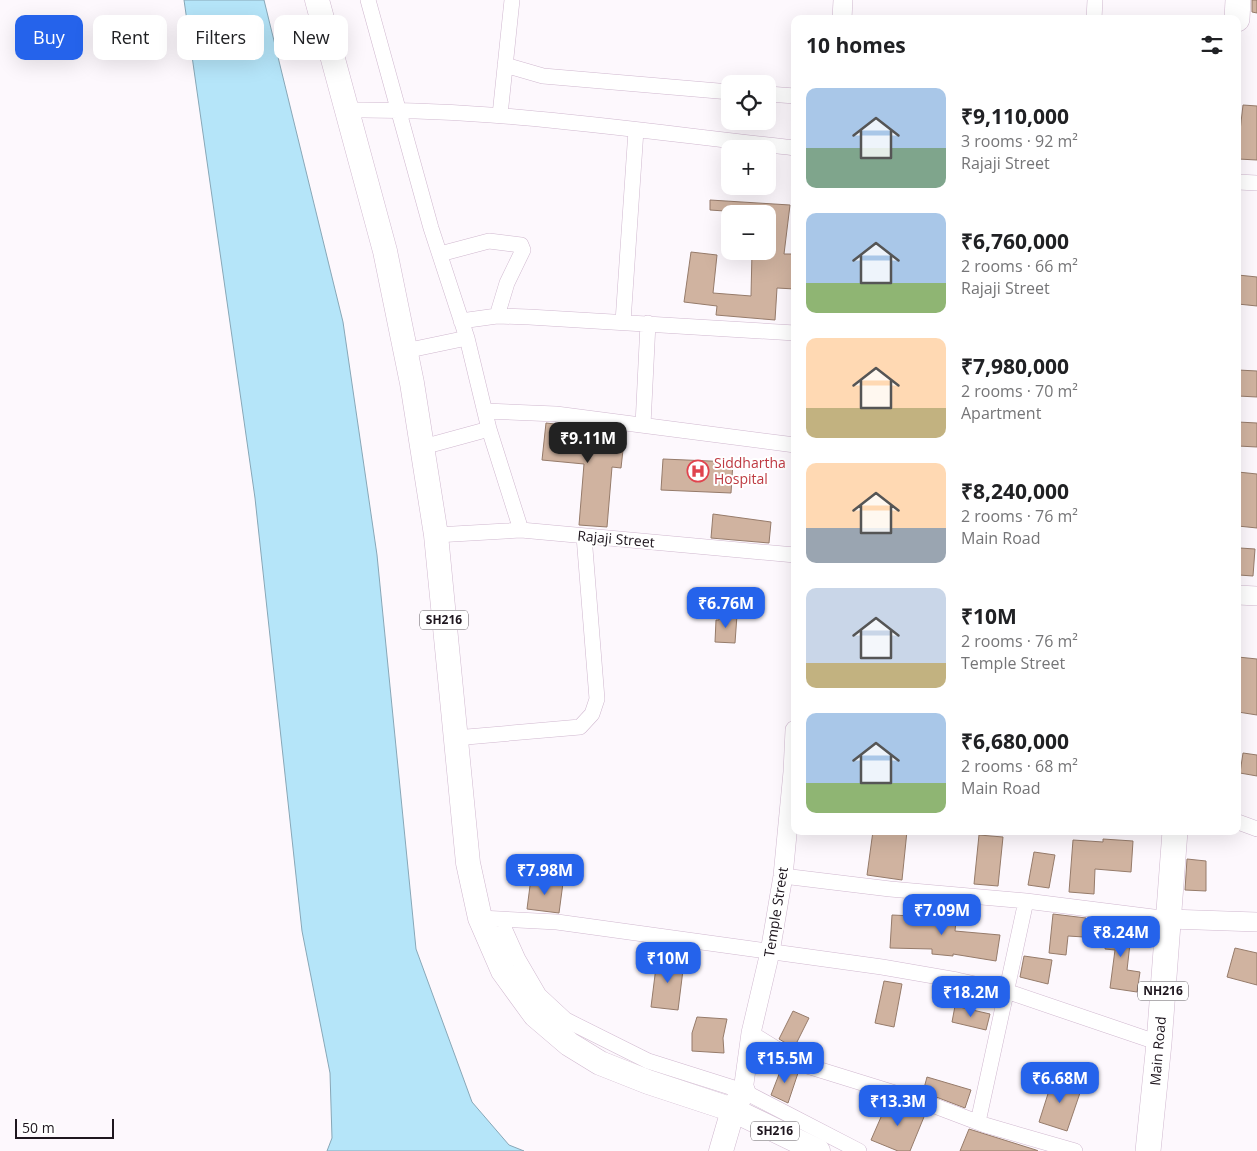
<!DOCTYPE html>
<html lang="en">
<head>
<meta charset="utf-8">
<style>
  body { margin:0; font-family:"Open Sans",sans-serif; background:#f2f2f2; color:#202124; height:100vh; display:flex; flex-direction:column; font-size:19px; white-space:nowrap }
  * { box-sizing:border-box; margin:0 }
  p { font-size:16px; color:#757577 }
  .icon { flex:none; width:28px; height:28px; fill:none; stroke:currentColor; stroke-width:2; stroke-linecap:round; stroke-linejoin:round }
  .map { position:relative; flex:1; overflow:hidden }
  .panel { position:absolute; left:791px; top:15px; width:450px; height:820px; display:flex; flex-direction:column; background:#fff; border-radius:10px; box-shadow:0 5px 20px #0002 }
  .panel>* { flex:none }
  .guide { position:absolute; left:15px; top:15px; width:475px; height:45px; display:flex; gap:10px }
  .tools { position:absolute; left:721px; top:75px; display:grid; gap:10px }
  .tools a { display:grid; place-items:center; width:55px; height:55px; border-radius:10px; background:#fff; box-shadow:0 5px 20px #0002; font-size:25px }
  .scale { position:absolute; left:15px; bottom:12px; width:99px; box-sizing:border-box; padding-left:5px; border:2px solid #1e161e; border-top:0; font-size:14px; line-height:18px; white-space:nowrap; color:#1e161e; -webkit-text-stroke:4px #fff; paint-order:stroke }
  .price { position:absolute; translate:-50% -42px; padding:0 11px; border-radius:10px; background:#2563eb; color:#fff; font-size:16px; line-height:32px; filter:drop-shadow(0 1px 2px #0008) }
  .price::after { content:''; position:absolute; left:50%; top:30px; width:15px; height:11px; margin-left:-8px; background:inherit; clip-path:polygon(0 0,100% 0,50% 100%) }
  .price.current { background:#222; color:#fff }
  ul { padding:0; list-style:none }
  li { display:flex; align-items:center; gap:15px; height:125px; padding:0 15px }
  li span { display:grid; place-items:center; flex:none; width:140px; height:100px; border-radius:10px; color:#555 }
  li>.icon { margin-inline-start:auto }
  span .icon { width:60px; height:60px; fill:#fffc; stroke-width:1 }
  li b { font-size:21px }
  h2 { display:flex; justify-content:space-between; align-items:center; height:60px; padding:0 15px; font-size:21px }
  .tag { padding:0 18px; border-radius:10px; background:#fff; box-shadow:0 5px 20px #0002; font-size:18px; line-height:45px }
  .tag.current { background:#2563eb; color:#fff }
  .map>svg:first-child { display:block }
</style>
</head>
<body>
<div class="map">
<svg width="1257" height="1151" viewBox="0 0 1257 1151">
  <rect width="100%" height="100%" fill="#fdf8fd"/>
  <path fill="#b5e5f9" stroke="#88a7b7" d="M184,0H264L343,322L377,555L416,949L472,1102L509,1145L524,1151H327L332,1138L330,1073L302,931L255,498Z"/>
  <path fill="#d0b3a0" stroke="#967b6a" d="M1252,0H1257V13L1252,12Z
    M1243,105L1257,106V160L1238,159V131H1240Z
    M710,200L790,205L784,254H795V289L777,288L775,320L716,315L717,306L684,302L691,252L717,255L713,293L751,296L752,252L768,253V214L710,210Z
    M1238,275L1257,277V306L1238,304Z
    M1238,370L1257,371V397L1238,396Z
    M1238,422L1257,423V447L1238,446Z
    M546,423L625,432L621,468L612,467L607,527L579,525L584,464L542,460Z
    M663,459L733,462L731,493L661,490Z
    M1238,472L1257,474V528L1238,526Z
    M713,514L771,522L769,543L711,538Z
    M1240,548L1255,549L1253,576L1239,575Z
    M719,614L737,615L735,643L715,642L716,620H719Z
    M1238,657L1257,659V715L1238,712Z
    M1243,753L1257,755V776L1240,773Z
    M873,831H907L902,880L867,875Z
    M979,835L1003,837L998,886L974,884Z
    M1103,839L1133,841L1131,872L1095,869L1094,894L1069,892L1073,840L1103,842Z
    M1034,852L1055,855L1049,888L1028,885Z
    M1187,859L1206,861V891L1185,890Z
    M531,878L563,883L559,913L527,909Z
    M936,909L957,911L955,931L1000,935L996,961L953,954V956L932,954V949L890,948L892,915L935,917Z
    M1053,914L1086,918L1084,937L1068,936L1066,955L1049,953Z
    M1108,923L1132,926L1127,970L1140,972L1137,992L1110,988L1115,950L1105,949Z
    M1235,948L1257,953V985L1227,977Z
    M1024,956L1052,960L1048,984L1020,977Z
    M657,959L684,962L678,1010L651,1007Z
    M884,981L902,984L894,1027L875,1023Z
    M955,1006L990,1014L986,1030L952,1022Z
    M793,1011L809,1018L794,1048L779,1039Z
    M697,1017L727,1019L723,1038L724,1053L692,1051V1033Z
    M783,1064L798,1073L788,1103L771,1095Z
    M927,1077L971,1090L965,1108L923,1092Z
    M1053,1078L1082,1087L1067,1131L1039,1122Z
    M888,1101L926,1112L910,1151H898L871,1140Z
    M969,1129L1036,1150L1038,1151H960Z"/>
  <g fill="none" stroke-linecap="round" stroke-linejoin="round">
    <g stroke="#d0b8cf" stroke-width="16">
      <path id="minor" d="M368,0L431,228L467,338L489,429L521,530
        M1094,19L1095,0
        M505,65L543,76L730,92
        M768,94L795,96
        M347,110C497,108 646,132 795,148
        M500,115L512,0
        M1238,182L1257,183
        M440,254L489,241L521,245L523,250L507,283L497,316
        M461,321L497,316L529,317L795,333
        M623,322L636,130
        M405,351L467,338
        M485,411L556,414L795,445
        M643,425L648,323
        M423,447L489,429
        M436,535L521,530L795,555
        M455,738L580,727L592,714L597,699L584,536
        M1238,822L1257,829
        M783,876L890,889L1026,901L1169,919
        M480,918L557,922L882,967L957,980L1006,991L1159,1043
        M500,919L518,959L539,995L566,1020L648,1061L743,1091L859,1151
        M751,1033L801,1064L927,1103L985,1125L1075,1151
        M978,1122L1026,901"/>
    </g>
    <g stroke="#d0b8cf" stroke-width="20">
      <path id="tertiary" d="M842,19L843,0
        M1238,595L1257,596
        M1169,919L1257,922
        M743,1091L751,1033L770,952L783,876L793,772L795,730"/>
    </g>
    <g stroke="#d0b8cf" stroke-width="25">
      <path id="primary" d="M317,0L385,251L412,383L436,535L468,863L480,918L503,971L535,1015L569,1044L600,1063L648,1082L733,1110L818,1151
        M721,1151L733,1110L743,1091"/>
    </g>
    <g stroke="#d0b8cf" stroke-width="26">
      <path id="trunk" d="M1237,19L1238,0
        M1148,1151L1159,1043L1175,831"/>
    </g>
    <use href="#minor" stroke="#fff" stroke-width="15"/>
    <use href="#tertiary" stroke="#fff" stroke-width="19"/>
    <use href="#primary" stroke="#fff" stroke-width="24"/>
    <use href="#trunk" stroke="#fff" stroke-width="25"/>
  </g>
  <defs>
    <g id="hospital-ring" transform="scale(1.125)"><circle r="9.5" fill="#fff" stroke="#e0444e" stroke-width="1.5"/><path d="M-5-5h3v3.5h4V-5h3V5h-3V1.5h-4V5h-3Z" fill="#e0444e"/></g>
  </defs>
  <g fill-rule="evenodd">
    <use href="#hospital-ring" x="698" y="471"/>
  </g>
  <g text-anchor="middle" stroke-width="4" stroke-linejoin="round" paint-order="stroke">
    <g fill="#fff" stroke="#625c62" stroke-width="1">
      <rect x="420" y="610.5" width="48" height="19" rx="4"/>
      <rect x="1138" y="981.5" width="50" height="19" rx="4"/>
      <rect x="751" y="1121.5" width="48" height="19" rx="4"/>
    </g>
    <g font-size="12" font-weight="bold" fill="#1e161e">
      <text x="444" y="624">SH216</text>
      <text x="1163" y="995">NH216</text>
      <text x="775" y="1135">SH216</text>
    </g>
    <g font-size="14" fill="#be3a42" stroke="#fff" text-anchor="start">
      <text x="714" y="468">Siddhartha<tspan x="714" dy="16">Hospital</tspan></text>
    </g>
    <g font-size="14" fill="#1e161e" stroke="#fff">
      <text transform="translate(616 539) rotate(5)" y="5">Rajaji Street</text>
      <text transform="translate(776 912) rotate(-81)" y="5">Temple Street</text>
      <text transform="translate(1158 1051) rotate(-85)" y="5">Main Road</text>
    </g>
  </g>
</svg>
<div class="tools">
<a><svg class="icon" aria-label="locate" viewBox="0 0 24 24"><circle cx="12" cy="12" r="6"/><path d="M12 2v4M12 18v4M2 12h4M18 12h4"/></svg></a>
<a>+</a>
<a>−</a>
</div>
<div class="scale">50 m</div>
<b class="price current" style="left:588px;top:464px">₹9.11M</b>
<b class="price" style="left:726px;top:629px">₹6.76M</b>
<b class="price" style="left:545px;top:896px">₹7.98M</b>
<b class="price" style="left:942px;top:936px">₹7.09M</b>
<b class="price" style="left:1121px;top:958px">₹8.24M</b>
<b class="price" style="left:668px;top:984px">₹10M</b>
<b class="price" style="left:971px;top:1018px">₹18.2M</b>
<b class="price" style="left:785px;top:1084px">₹15.5M</b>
<b class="price" style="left:1060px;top:1104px">₹6.68M</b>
<b class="price" style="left:898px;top:1127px">₹13.3M</b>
<div class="guide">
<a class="tag current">Buy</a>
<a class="tag">Rent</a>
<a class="tag">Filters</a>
<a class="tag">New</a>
</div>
<section class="panel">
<h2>10 homes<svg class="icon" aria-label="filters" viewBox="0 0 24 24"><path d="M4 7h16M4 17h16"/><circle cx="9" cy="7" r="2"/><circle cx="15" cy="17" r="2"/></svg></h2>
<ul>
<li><span style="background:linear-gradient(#a9c7e8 60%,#7fa58c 0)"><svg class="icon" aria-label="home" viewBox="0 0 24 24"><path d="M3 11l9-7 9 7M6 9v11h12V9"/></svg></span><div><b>₹9,110,000</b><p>3 rooms · 92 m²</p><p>Rajaji Street</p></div></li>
<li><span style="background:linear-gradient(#a9c7e8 70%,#8fb573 0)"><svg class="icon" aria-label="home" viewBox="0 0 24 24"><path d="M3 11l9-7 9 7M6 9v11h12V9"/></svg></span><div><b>₹6,760,000</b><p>2 rooms · 66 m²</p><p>Rajaji Street</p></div></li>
<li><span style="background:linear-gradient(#ffd9b3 70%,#c2b280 0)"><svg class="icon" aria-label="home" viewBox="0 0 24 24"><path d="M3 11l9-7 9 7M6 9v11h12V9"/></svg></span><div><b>₹7,980,000</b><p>2 rooms · 70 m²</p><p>Apartment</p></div></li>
<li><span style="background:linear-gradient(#ffd9b3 65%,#9aa5b1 0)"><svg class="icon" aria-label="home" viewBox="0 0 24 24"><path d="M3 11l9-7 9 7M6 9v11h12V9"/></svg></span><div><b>₹8,240,000</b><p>2 rooms · 76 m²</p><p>Main Road</p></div></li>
<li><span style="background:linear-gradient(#c9d6e8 75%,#c2b280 0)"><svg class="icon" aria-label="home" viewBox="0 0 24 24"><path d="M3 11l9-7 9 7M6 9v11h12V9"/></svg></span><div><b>₹10M</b><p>2 rooms · 76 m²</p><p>Temple Street</p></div></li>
<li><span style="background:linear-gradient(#a9c7e8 70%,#8fb573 0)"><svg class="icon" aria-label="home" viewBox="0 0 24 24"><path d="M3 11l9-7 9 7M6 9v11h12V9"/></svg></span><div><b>₹6,680,000</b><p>2 rooms · 68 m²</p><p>Main Road</p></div></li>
</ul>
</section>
</div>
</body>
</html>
